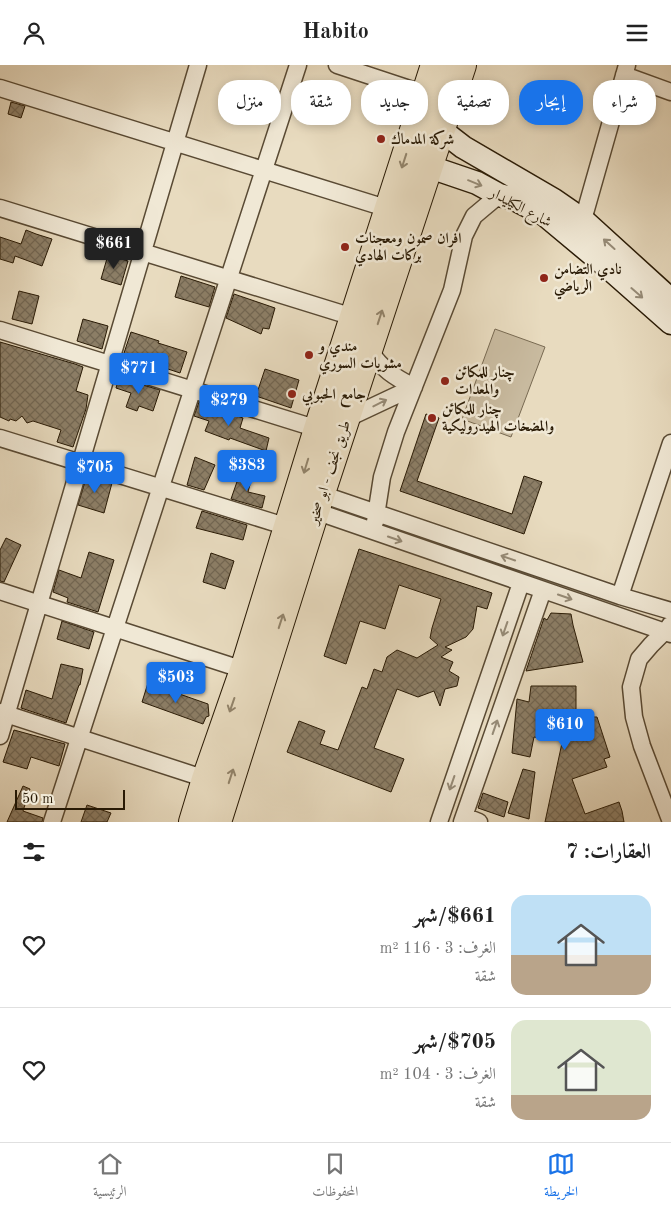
<!DOCTYPE html>
<html lang="ar">
<head>
<meta charset="utf-8">
<style>
  body { margin:0; font-family:"Old Standard TT",Amiri,serif; background:#f6f6f6; color:#222; direction:rtl; height:100vh; display:flex; flex-direction:column; font-size:19px; white-space:nowrap }
  * { box-sizing:border-box; margin:0 }
  p { font-size:16px; color:#767676 }
  .icon { flex:none; width:28px; height:28px; fill:none; stroke:currentColor; stroke-width:2; stroke-linecap:round; stroke-linejoin:round }
  .map { position:relative; height:757px; overflow:hidden; direction:ltr }
  .drawer { display:flex; flex-direction:column; background:#fff; flex:1 }
  .drawer>* { flex:none }
  .top-card { position:absolute; left:15px; top:15px; width:641px; height:45px; direction:rtl; display:flex; gap:10px }
  .scale { position:absolute; left:15px; bottom:12px; width:110px; box-sizing:border-box; padding-left:5px; border:2px solid #291a05; border-top:0; font-size:14px; line-height:18px; white-space:nowrap; color:#291a05; -webkit-text-stroke:4px #f0e8d5; paint-order:stroke }
  .price { position:absolute; translate:-50% -42px; padding:0 11px; border-radius:5px; background:#1a73e8; color:#fff; font-size:16px; line-height:32px; filter:drop-shadow(0 1px 2px #0008) }
  .price::after { content:''; position:absolute; left:50%; top:30px; width:15px; height:11px; margin-left:-8px; background:inherit; clip-path:polygon(0 0,100% 0,50% 100%) }
  .price.on { background:#222; color:#fff }
  ul { padding:0; list-style:none }
  li { display:flex; align-items:center; gap:15px; height:125px; padding:0 20px }
  li+li { border-top:1px solid #e0e0e0 }
  li span { display:grid; place-items:center; flex:none; width:140px; height:100px; border-radius:15px; color:#555 }
  li>.icon { margin-inline-start:auto }
  span .icon { width:60px; height:60px; fill:#fffc; stroke-width:1 }
  li b { font-size:21px }
  h2 { display:flex; justify-content:space-between; align-items:center; height:60px; padding:0 20px; font-size:21px }
  .tag { padding:0 18px; border-radius:20px; background:#fff; box-shadow:0 2px 8px #0003; font-size:18px; line-height:45px }
  .tag.on { background:#1a73e8; color:#fff }
  header { display:flex; justify-content:space-between; align-items:center; height:65px; padding:0 20px; background:#fff; font-size:22px; font-weight:600 }
  .dock { display:flex; justify-content:space-around; align-items:center; height:70px; border-top:1px solid #e0e0e0; background:#fff; font-size:14px; color:#767676 }
  .dock a { display:grid; justify-items:center; gap:2px }
  .dock .on { color:#1a73e8 }
  .map>svg:first-child { display:block }
</style>
</head>
<body>
<header><svg class="icon" aria-label="menu" viewBox="0 0 24 24"><path d="M4 6h16M4 12h16M4 18h16"/></svg>Habito<svg class="icon" aria-label="person" viewBox="0 0 24 24"><circle cx="12" cy="8" r="4"/><path d="M4 21q1-7 8-7t8 7"/></svg></header>
<div class="map">
<svg width="671" height="757" viewBox="0 0 671 757">
  <defs>
    <pattern id="building-cross-hatch" width="8" height="8" patternUnits="userSpaceOnUse" patternTransform="scale(1.25)"><rect width="8" height="8" fill="#8c7e66"/><path d="M0 0l8 8M0 8l8-8" fill="none" stroke="#726652"/></pattern>
  </defs>
  <rect width="100%" height="100%" fill="#e8dbbf"/>
  <filter id="stains"><feTurbulence type="fractalNoise" baseFrequency=".004" numOctaves="4"/><feColorMatrix values="0 0 0 0 .2 0 0 0 0 .09 0 0 0 0 .02 0 0 0 .5 -.17"/></filter>
  <radialGradient id="worn" r=".72"><stop offset=".6" stop-color="#630" stop-opacity="0"/><stop offset="1" stop-color="#630" stop-opacity=".3"/></radialGradient>
  <path fill="#c8ba9f" stroke="#786a52" d="M495,264L545,282L511,372L462,354Z"/>
  <path fill="url(#building-cross-hatch)" stroke="#291a05" d="M11,37L25,41L21,53L8,49Z
    M26,165L36,169L52,174L42,201L15,191L13,198L0,194V172L21,179Z
    M108,190L128,196L121,220L101,214Z
    M181,211L215,222L209,242L175,232Z
    M19,226L39,231L32,259L12,254Z
    M234,229L275,243L269,264L263,263L261,269L226,253Z
    M83,254L108,261L102,284L77,276Z
    M131,267L159,276L158,278L187,287L180,308L165,303L166,302L124,288Z
    M0,277L75,299L83,302L76,326L88,330L86,344L73,382L57,377L61,365L33,356L27,358L22,351L16,356L10,354L9,356L0,352Z
    M265,304L299,315L291,343L256,331Z
    M119,313L160,325L153,346L139,341L137,346L126,342L131,328L116,323Z
    M199,337L212,342V343L243,353L240,363L269,373L266,386L230,373L229,375L205,366L209,356L194,351Z
    M426,349L439,353L417,416L512,449L524,411L542,417L524,469L400,426Z
    M195,392L215,400L204,425L187,420Z
    M240,408L252,412L248,427L265,431L262,443L231,434Z
    M87,410L112,418L104,448L78,440Z
    M202,446L247,460L243,475L196,463Z
    M6,473L21,480L4,517L0,516V485Z
    M359,484L492,528L487,544L477,541L473,564L466,572L445,582L452,585L441,592L453,597L449,606L459,612L457,621L445,624L440,641L434,626L418,632L397,624L374,683L404,694L391,727L287,687L299,656L325,666L320,679L338,685L362,622L367,624L374,604L382,607L387,592L397,585L417,593L438,580L430,573L432,563L441,534L399,520L385,564L360,556L346,599L324,591Z
    M89,487L114,495L98,547L67,537L68,533L53,527L59,505L81,513Z
    M211,488L234,496L225,524L203,517Z
    M551,548L571,549L573,560L583,597L526,606L544,553L547,555Z
    M62,556L94,567L89,584L57,574Z
    M61,599L83,604L80,620H79L66,658L21,643L26,625L52,634Z
    M148,618L208,639L209,651L206,652L203,659L142,637Z
    M531,621H576V652H597L610,692L604,694L607,702L572,714L585,749L619,737L622,746L624,757H545L565,664L562,650L543,648L540,673L534,672L530,692L512,688L517,634L529,637Z
    M14,665L65,679L59,701L31,692L27,704L3,697Z
    M523,704L535,707L529,754L508,748Z
    M23,721L30,724L23,746L43,753L42,757H7Z
    M483,728L508,737L504,752L478,743Z
    M87,740L111,748L107,757H81Z"/>
  <g fill="none" stroke-linecap="round" stroke-linejoin="round">
    <g stroke="#594a34" stroke-width="19">
      <path id="minor" d="M337,0L425,29
        M624,10L671,27
        M0,23L389,144
        M0,143L353,252
        M583,155L627,0
        M0,265L318,364
        M369,285C382,304 394,312 414,322
        M346,354L414,322
        M0,373L288,462
        M321,429L620,531L671,546
        M315,446L671,569
        M375,457L382,412L396,367L452,225L464,171L474,151L499,130
        M0,526L244,605
        M620,531L671,378
        M670,560L667,566L664,567L651,580L639,594L631,622L634,652L642,681L671,757
        M0,647L206,714
        M0,671L198,0
        M464,751L479,757
        M52,757L298,0
        M439,757L521,518
        M462,757L543,525"/>
    </g>
    <g stroke="#291a05" stroke-width="25">
      <path id="secondary" d="M441,65L463,82L554,135L583,155L671,235
        M430,102L477,118L499,130L514,134L545,150L611,205L671,258"/>
    </g>
    <g stroke="#291a05" stroke-width="30">
      <path id="trunk" d="M193,757L206,714L244,605L318,364L435,0
        M217,757L315,446L462,0"/>
    </g>
    <use href="#minor" stroke="#f0e8d5" stroke-width="16"/>
    <use href="#secondary" stroke="#f0e8d5" stroke-width="22"/>
    <use href="#trunk" stroke="#e8dbbf" stroke-width="28"/>
  </g>
  <defs><path id="oneway-shaft" d="M-6 0H5M1.5-3L5.5 0L1.5 3" fill="none" stroke-width="1.6" stroke-linecap="round" stroke-linejoin="round" transform="scale(1.25)"/></defs>
  <g stroke="#92846b">
    <use href="#oneway-shaft" transform="translate(404 96) rotate(108)"/>
    <use href="#oneway-shaft" transform="translate(380 252) rotate(-72)"/>
    <use href="#oneway-shaft" transform="translate(306 401) rotate(107)"/>
    <use href="#oneway-shaft" transform="translate(281 556) rotate(-72)"/>
    <use href="#oneway-shaft" transform="translate(232 640) rotate(109)"/>
    <use href="#oneway-shaft" transform="translate(231 711) rotate(-72)"/>
  </g>
  <g stroke="#968b77">
    <use href="#oneway-shaft" transform="translate(475 118) rotate(22)"/>
    <use href="#oneway-shaft" transform="translate(609 179) rotate(-138)"/>
    <use href="#oneway-shaft" transform="translate(637 228) rotate(41)"/>
    <use href="#oneway-shaft" transform="translate(380 338) rotate(-27)"/>
    <use href="#oneway-shaft" transform="translate(395 474) rotate(19)"/>
    <use href="#oneway-shaft" transform="translate(508 493) rotate(-161)"/>
    <use href="#oneway-shaft" transform="translate(565 532) rotate(19)"/>
    <use href="#oneway-shaft" transform="translate(505 564) rotate(109)"/>
    <use href="#oneway-shaft" transform="translate(495 662) rotate(-71)"/>
    <use href="#oneway-shaft" transform="translate(452 718) rotate(109)"/>
  </g>
  <g fill="#8f2418" stroke="#f0e8d5" stroke-width="2">
    <circle cx="381" cy="74" r="5"/>
    <circle cx="345" cy="182" r="5"/>
    <circle cx="544" cy="213" r="5"/>
    <circle cx="309" cy="290" r="5"/>
    <circle cx="445" cy="316" r="5"/>
    <circle cx="292" cy="329" r="5"/>
    <circle cx="432" cy="353" r="5"/>
  </g>
  <g text-anchor="middle" stroke-width="5" stroke-linejoin="round" paint-order="stroke">
    <g font-size="15" font-weight="bold" fill="#291a05" stroke="#f0e8d5" text-anchor="start">
      <text x="391" y="79">شركة المدماك</text>
      <text x="355" y="178">افران صمون ومعجنات<tspan x="355" dy="17">بركات الهادي</tspan></text>
      <text x="554" y="209">نادي التضامن<tspan x="554" dy="17">الرياضي</tspan></text>
      <text x="319" y="286">مندي و<tspan x="319" dy="17">مشويات السوري</tspan></text>
      <text x="455" y="312">چنار للمكائن<tspan x="455" dy="17">والمعدات</tspan></text>
      <text x="302" y="334">جامع الحبوبي</text>
      <text x="442" y="349">چنار للمكائن<tspan x="442" dy="17">والمضخات الهيدروليكية</tspan></text>
    </g>
    <g font-size="15" fill="#291a05" stroke="#f0e8d5">
      <text transform="translate(521 142) rotate(28)" y="5">شارع الكيليدار</text>
      <text transform="translate(329 407) rotate(-72)" y="5">طريق نجف - ابو صخير</text>
    </g>
  </g>
  <rect width="100%" height="100%" filter="url(#stains)"/>
  <rect width="100%" height="100%" fill="url(#worn)"/>
</svg>
<div class="scale">50 m</div>
<b class="price on" style="left:114px;top:205px">$661</b>
<b class="price" style="left:139px;top:330px">$771</b>
<b class="price" style="left:229px;top:362px">$279</b>
<b class="price" style="left:247px;top:427px">$383</b>
<b class="price" style="left:95px;top:429px">$705</b>
<b class="price" style="left:176px;top:639px">$503</b>
<b class="price" style="left:565px;top:686px">$610</b>
<div class="top-card">
<a class="tag">شراء</a>
<a class="tag on">إيجار</a>
<a class="tag">تصفية</a>
<a class="tag">جديد</a>
<a class="tag">شقة</a>
<a class="tag">منزل</a>
</div>
</div>
<section class="drawer">
<h2>العقارات: 7<svg class="icon" aria-label="filters" viewBox="0 0 24 24"><path d="M4 7h16M4 17h16"/><circle cx="9" cy="7" r="2"/><circle cx="15" cy="17" r="2"/></svg></h2>
<ul>
<li><span style="background:linear-gradient(#bfe0f5 60%,#b9a48a 0)"><svg class="icon" aria-label="home" viewBox="0 0 24 24"><path d="M3 11l9-7 9 7M6 9v11h12V9"/></svg></span><div><b>$661/شهر</b><p>الغرف: 3 · 116 m²</p><p>شقة</p></div><svg class="icon" aria-label="heart" viewBox="0 0 24 24"><path d="M12 20l-8-8c-3-5 5-10 8-4 3-6 11-1 8 4z"/></svg></li>
<li><span style="background:linear-gradient(#dfe7d0 75%,#b9a48a 0)"><svg class="icon" aria-label="home" viewBox="0 0 24 24"><path d="M3 11l9-7 9 7M6 9v11h12V9"/></svg></span><div><b>$705/شهر</b><p>الغرف: 3 · 104 m²</p><p>شقة</p></div><svg class="icon" aria-label="heart" viewBox="0 0 24 24"><path d="M12 20l-8-8c-3-5 5-10 8-4 3-6 11-1 8 4z"/></svg></li>
</ul>
</section>
<nav class="dock">
<a class="on"><svg class="icon" aria-label="map" viewBox="0 0 24 24"><path d="M3 6l6-2 6 2 6-2v14l-6 2-6-2-6 2zM9 4v14M15 6v14"/></svg>الخريطة</a>
<a><svg class="icon" aria-label="saved" viewBox="0 0 24 24"><path d="M7 4h10v16l-5-4-5 4z"/></svg>المحفوظات</a>
<a><svg class="icon" aria-label="home" viewBox="0 0 24 24"><path d="M3 11l9-7 9 7M6 9v11h12V9"/></svg>الرئيسية</a>
</nav>
</body>
</html>
